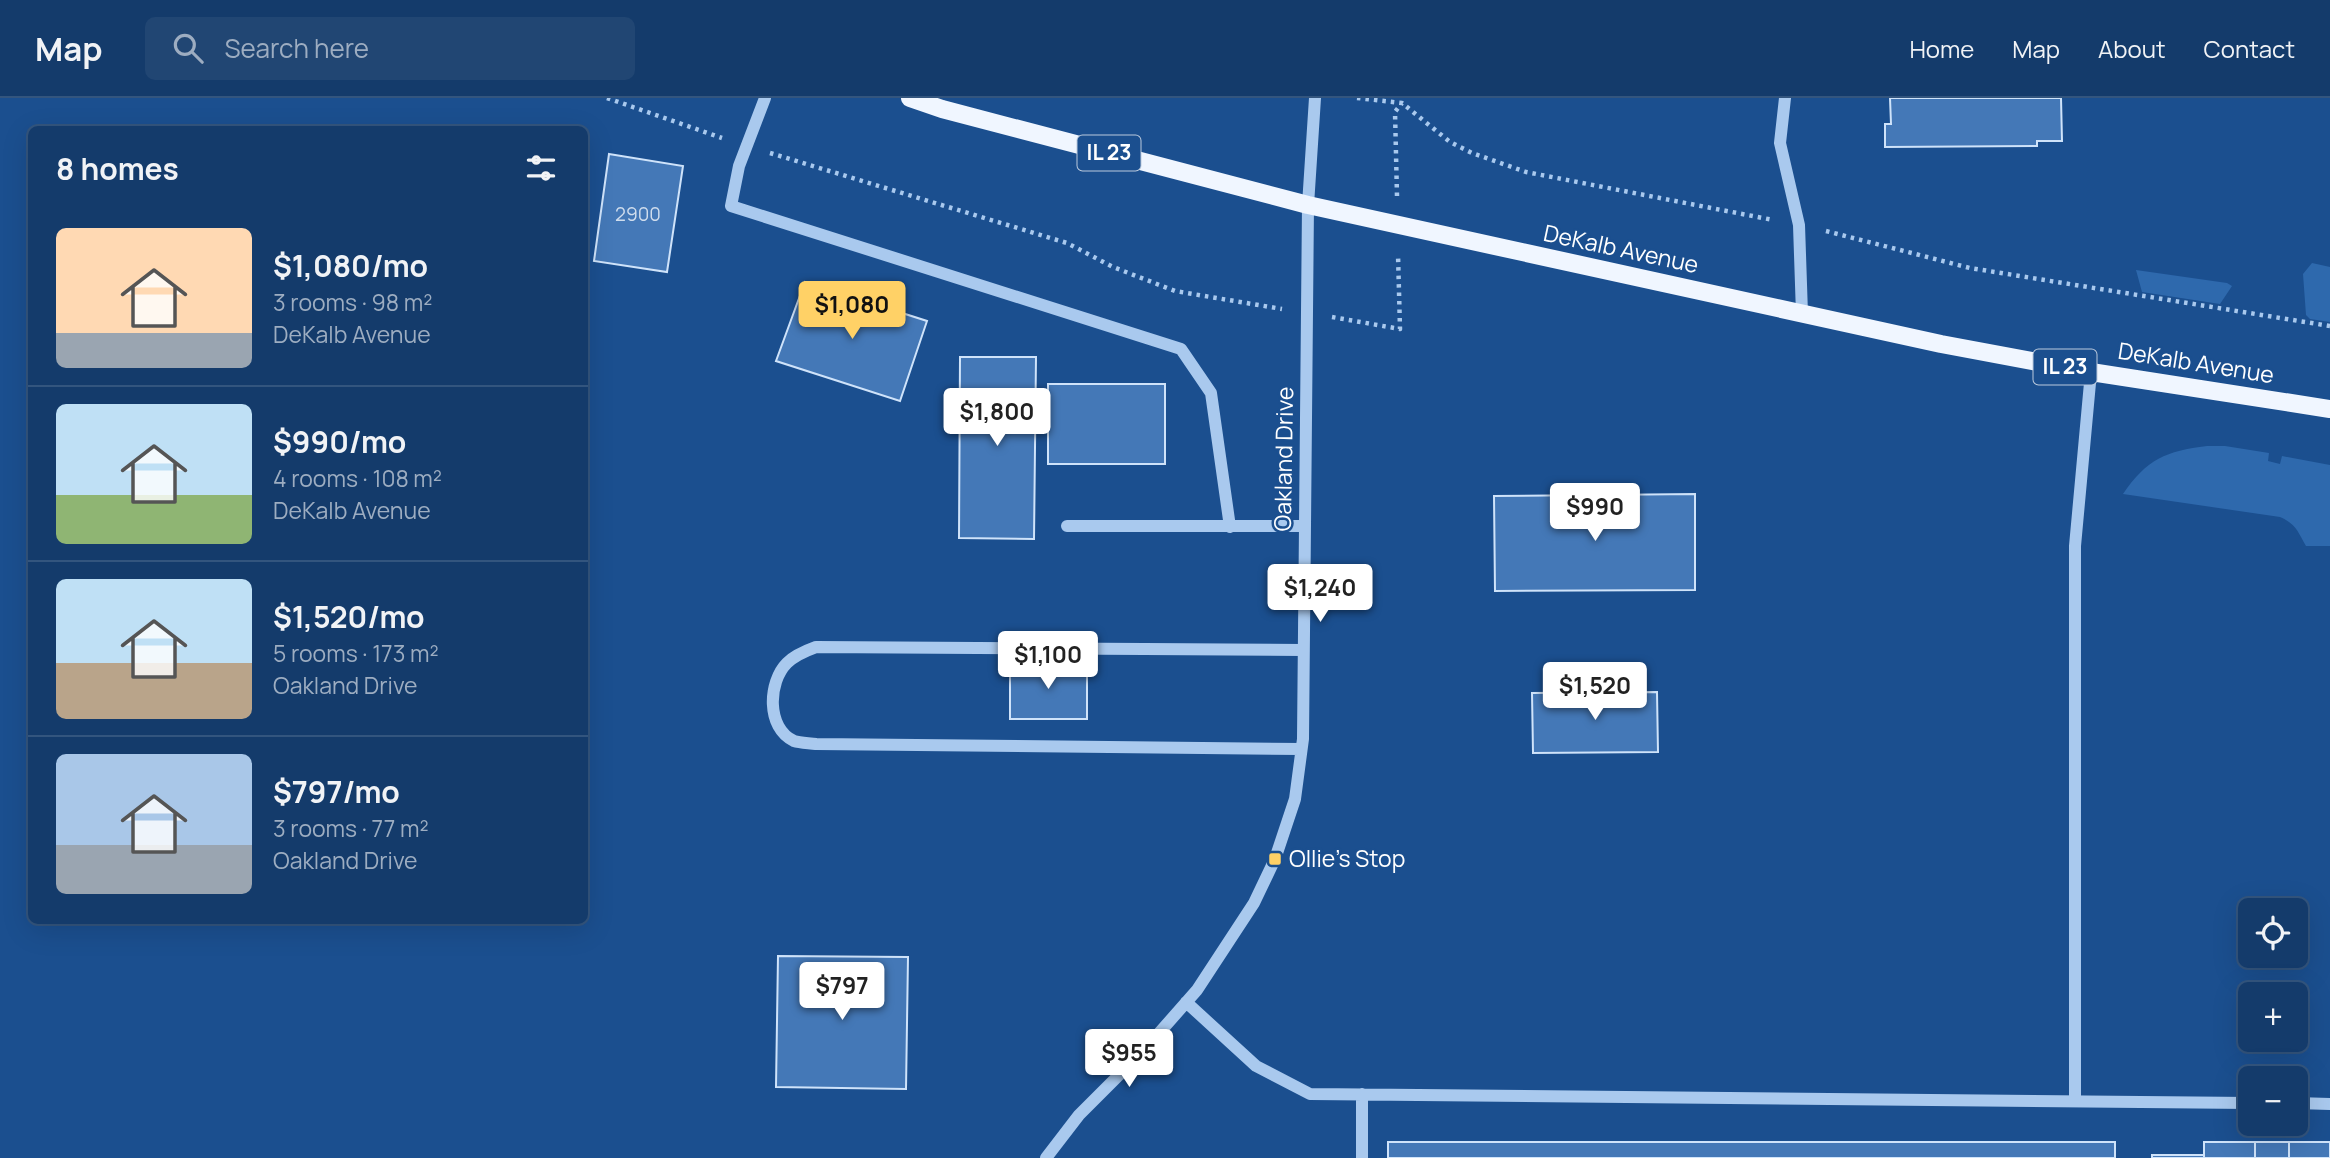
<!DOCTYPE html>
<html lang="en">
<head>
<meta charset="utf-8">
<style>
  body { margin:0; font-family:Manrope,sans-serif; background:#214673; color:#f1f3f6; height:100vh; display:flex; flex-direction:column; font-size:26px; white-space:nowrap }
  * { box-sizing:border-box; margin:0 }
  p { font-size:23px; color:#9dadc1 }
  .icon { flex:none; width:38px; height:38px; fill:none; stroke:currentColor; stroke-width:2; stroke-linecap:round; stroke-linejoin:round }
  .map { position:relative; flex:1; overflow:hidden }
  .sheet { position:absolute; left:28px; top:28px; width:560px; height:798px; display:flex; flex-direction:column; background:#143b6b; border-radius:10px; box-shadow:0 7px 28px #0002,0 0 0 2px #33557e }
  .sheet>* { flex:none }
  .fabs { position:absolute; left:2238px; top:800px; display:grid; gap:14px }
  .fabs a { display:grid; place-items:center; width:70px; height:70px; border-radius:10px; background:#143b6b; box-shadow:0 7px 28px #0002,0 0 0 2px #33557e; font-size:35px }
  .price { position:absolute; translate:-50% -60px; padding:0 16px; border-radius:7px; background:#fff; color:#222; font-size:23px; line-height:46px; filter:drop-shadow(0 2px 4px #0008) }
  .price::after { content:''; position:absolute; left:50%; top:42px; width:21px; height:16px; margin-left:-10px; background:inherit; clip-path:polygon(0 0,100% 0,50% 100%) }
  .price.on { background:#ffd166; color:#111 }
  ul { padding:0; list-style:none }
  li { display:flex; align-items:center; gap:21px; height:175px; padding:0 28px }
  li+li { border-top:2px solid #33557e }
  li span { display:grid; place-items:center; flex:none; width:196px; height:140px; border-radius:10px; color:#555 }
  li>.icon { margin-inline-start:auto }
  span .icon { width:84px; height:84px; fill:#fffc; stroke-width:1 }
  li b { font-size:30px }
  h2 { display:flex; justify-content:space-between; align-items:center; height:84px; padding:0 28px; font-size:30px }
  header { display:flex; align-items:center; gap:42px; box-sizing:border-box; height:98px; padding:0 35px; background:#143b6b; border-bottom:2px solid #33557e }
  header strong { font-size:33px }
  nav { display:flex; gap:38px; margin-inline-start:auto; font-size:24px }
  .search { width:490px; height:63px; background:#214673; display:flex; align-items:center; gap:18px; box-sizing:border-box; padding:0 24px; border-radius:10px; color:#9dadc1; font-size:26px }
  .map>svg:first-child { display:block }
</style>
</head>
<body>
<header>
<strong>Map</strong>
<div class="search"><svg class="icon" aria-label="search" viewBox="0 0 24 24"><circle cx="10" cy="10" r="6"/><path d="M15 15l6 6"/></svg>Search here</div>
<nav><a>Home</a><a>Map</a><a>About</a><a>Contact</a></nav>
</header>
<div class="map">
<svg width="2330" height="1060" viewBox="0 0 2330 1060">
  <rect width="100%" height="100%" fill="#1b4f8f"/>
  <path fill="#2e69ad" d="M2312,165L2330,169V224L2310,221L2306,217L2303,176Z
    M2136,172L2227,185L2232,188L2220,206L2142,194Z
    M2207,348H2225L2269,355L2268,363L2280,366L2282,358L2330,367V448H2306C2298,434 2296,426 2280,419L2123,396C2147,361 2166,353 2207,348Z"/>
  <path fill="#4478b7" stroke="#cfe3fa" stroke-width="2" d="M1890,0H2061L2062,43H2037V48L1885,49V26H1891Z
    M609,56L683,68L667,174L594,163Z
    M805,184L927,223L900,303L776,263Z
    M960,259H1036L1034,441L959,440Z
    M1048,286H1165V366H1048Z
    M1695,396V492L1495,493L1494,398Z
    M1010,565H1087V621H1010Z
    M1657,594L1658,654L1533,655L1532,595Z
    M778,858L908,859L906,991L776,989Z
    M1388,1044H2115V1060H1388Z
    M2204,1044H2255V1060H2204Z
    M2255,1044H2289V1060H2255Z
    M2289,1044H2330V1060H2289Z
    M2152,1057H2204V1060H2152Z"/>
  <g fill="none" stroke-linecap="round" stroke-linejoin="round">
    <path stroke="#a9c9ee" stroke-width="4.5" stroke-dasharray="3.5 5" stroke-linecap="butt" d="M607,0L722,40
      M1357,0L1402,5L1450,44L1472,55L1526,74L1773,122
      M770,55L1067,145L1113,169L1175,193L1282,211
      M1397,98L1395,14L1402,5
      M1826,133L1970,170L2330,228
      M1332,219L1400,231L1398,156"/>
    <path stroke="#a9c9ee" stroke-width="12" d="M765,0L739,68L731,108L1181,251L1211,295L1230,429
      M1785,0L1780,45L1799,127L1802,216
      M1067,428H1304
      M1301,651L816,646C810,645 800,645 794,643C766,630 768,584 787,565C795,557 805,553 816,549L1303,552
      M1186,904L1256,968L1310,996L2250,1005
      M2075,1002V448L2091,274
      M2296,1005L2330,1006
      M1046,1060L1079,1017L1145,951L1197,892L1254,805L1275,761L1295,701L1303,641L1308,107L1315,0
      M1362,1060V996"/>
    <path stroke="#f0f6ff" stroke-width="18" d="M910,0L942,11L1308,107L1941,246L2091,274L2330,311"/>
  </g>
  <rect fill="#ffd166" stroke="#1b4f8f" stroke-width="2.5" x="1268" y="754" width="14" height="14" rx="3.5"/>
  <g text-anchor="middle" stroke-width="5" stroke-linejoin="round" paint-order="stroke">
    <g font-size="19" fill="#d0dded">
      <text x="638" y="123">2900</text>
    </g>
    <g fill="#1b4f8f" stroke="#bbcadd" stroke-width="2">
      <rect x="1077.5" y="37.5" width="63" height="35" rx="5"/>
      <rect x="2033.5" y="251.5" width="63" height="35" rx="5"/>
    </g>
    <g font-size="21" font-weight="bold" fill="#fff">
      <text x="1109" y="62">IL 23</text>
      <text x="2065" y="276">IL 23</text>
    </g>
    <g font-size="23" fill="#fff" stroke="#1b4f8f">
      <text transform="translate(1621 151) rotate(12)" y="8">DeKalb Avenue</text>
      <text transform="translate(2196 265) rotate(9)" y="8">DeKalb Avenue</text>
      <text transform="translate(1284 361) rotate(-89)" y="8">Oakland Drive</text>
    </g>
    <g font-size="23" fill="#fff" stroke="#1b4f8f" text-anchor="start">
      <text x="1289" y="769">Ollie's Stop</text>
    </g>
  </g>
</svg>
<div class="fabs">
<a><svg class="icon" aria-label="locate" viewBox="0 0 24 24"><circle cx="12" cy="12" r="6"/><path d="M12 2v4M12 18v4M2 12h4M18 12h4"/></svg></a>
<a>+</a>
<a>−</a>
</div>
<b class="price on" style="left:852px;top:243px">$1,080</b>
<b class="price" style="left:997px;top:350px">$1,800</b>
<b class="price" style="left:1595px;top:445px">$990</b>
<b class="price" style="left:1320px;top:526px">$1,240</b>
<b class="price" style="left:1048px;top:593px">$1,100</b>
<b class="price" style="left:1595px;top:624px">$1,520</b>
<b class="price" style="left:842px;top:924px">$797</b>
<b class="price" style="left:1129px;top:991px">$955</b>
<section class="sheet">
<h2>8 homes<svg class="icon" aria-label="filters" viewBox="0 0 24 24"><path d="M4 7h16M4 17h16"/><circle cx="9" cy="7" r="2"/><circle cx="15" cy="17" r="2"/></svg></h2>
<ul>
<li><span style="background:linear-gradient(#ffd9b3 75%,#9aa5b1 0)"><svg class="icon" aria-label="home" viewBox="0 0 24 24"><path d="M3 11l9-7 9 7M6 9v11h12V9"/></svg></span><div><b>$1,080/mo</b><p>3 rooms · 98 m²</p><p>DeKalb Avenue</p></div></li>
<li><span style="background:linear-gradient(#bfe0f5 65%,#8fb573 0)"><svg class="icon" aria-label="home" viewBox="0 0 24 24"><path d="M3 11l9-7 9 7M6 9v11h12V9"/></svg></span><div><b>$990/mo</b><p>4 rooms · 108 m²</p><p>DeKalb Avenue</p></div></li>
<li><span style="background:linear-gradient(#bfe0f5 60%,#b9a48a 0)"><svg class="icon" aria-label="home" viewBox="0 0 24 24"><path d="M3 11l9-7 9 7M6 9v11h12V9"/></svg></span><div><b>$1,520/mo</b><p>5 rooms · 173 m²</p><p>Oakland Drive</p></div></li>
<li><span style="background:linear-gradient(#a9c7e8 65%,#9aa5b1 0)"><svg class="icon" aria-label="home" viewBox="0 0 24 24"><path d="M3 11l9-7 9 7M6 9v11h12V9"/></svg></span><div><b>$797/mo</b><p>3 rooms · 77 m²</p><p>Oakland Drive</p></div></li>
</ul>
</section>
</div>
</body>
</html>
